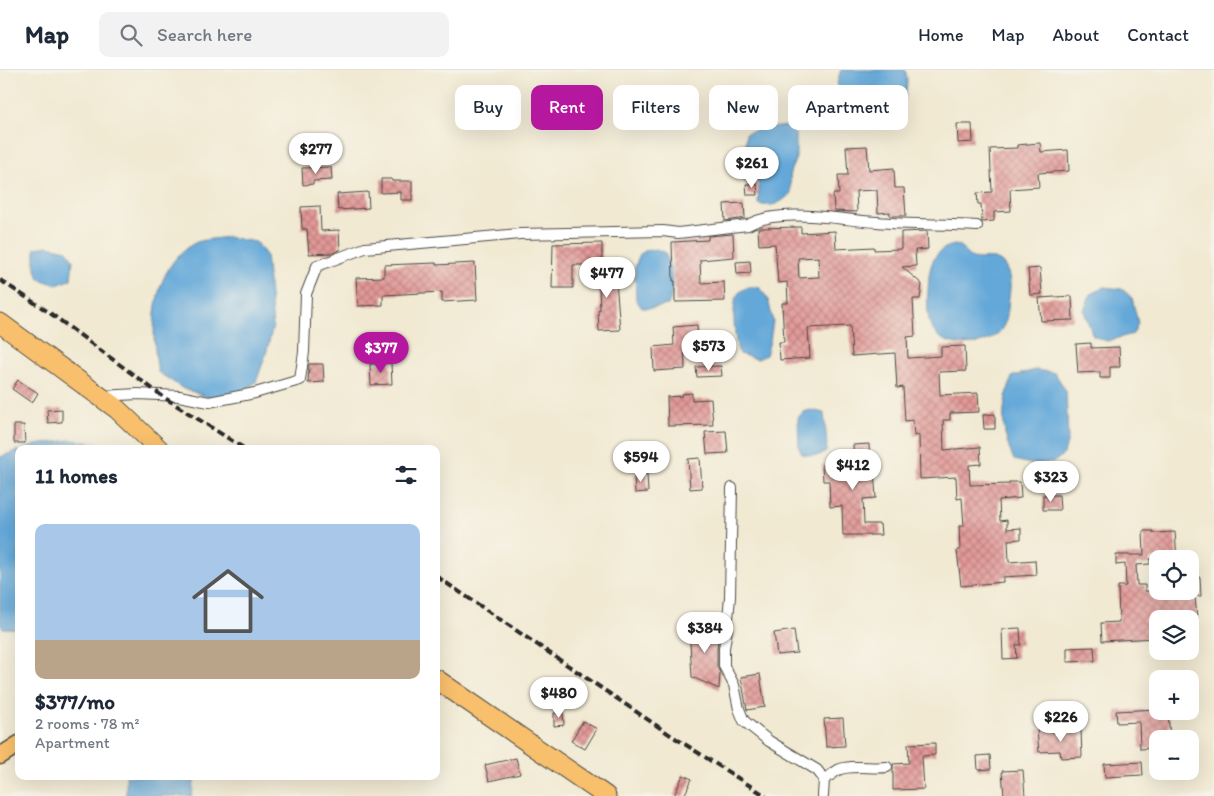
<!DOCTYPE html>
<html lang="en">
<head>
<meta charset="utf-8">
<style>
  body { margin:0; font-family:Itim,sans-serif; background:#f2f2f3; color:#1f2937; height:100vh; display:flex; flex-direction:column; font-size:19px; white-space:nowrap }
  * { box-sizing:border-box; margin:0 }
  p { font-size:16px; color:#747a83 }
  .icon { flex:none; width:28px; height:28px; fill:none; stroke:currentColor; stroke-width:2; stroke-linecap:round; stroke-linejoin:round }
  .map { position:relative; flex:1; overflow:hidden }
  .details { position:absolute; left:15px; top:375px; width:425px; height:335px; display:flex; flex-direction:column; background:#fff; border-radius:10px; box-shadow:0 5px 20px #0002 }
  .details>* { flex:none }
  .hud { position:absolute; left:455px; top:15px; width:475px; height:45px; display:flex; gap:10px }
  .controls { position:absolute; left:1149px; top:480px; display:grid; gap:10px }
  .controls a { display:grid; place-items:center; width:50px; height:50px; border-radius:10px; background:#fff; box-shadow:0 5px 20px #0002; font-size:25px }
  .price { position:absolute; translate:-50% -42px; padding:0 11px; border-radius:18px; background:#fff; color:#222; font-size:16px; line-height:32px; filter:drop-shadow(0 1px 2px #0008) }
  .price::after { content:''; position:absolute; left:50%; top:30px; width:15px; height:11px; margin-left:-8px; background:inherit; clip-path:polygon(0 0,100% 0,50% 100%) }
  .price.selected { background:#b5179e; color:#fff }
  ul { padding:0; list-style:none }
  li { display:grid; align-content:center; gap:10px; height:265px; padding:0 20px }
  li+li { border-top:1px solid #e0e1e3 }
  li span { display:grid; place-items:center; height:155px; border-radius:10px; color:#555 }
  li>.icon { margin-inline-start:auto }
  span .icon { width:90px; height:90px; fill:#fffc; stroke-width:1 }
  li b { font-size:21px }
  h2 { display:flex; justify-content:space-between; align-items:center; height:60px; padding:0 20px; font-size:21px }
  .chip { padding:0 18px; border-radius:10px; background:#fff; box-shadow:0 5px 20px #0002; font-size:18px; line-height:45px }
  .chip.selected { background:#b5179e; color:#fff }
  header { display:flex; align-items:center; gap:30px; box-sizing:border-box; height:70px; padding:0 25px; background:#fff; border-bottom:1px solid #e0e1e3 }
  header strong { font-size:24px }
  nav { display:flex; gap:28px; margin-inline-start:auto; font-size:18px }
  .search { width:350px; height:45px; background:#f2f2f3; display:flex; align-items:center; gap:12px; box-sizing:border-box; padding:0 18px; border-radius:10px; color:#747a83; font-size:19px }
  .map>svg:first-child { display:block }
</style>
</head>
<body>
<header>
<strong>Map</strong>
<div class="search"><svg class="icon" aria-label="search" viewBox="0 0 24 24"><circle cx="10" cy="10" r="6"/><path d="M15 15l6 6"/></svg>Search here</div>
<nav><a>Home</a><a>Map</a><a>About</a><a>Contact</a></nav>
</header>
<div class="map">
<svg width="1214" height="726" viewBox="0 0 1214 726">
  <defs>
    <pattern id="building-cross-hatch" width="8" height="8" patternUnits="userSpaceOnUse" patternTransform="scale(1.25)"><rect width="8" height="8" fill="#e29997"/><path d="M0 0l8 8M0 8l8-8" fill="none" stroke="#b77d7b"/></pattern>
  </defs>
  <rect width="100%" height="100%" fill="#f7f3e8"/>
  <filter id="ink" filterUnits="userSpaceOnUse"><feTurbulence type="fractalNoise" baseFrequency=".02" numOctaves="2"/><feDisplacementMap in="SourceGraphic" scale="10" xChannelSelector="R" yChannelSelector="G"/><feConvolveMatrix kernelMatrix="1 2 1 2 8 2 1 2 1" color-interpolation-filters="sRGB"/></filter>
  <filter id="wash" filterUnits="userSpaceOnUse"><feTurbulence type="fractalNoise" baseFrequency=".0096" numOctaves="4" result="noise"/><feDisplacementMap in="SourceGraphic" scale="20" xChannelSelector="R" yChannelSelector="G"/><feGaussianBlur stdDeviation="1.12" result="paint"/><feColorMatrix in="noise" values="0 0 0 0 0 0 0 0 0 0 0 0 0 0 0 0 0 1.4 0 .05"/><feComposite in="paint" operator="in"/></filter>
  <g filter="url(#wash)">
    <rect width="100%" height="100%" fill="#f1e9d2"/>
    <path fill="#63a8d9" stroke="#476a82" d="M841,0H905C908,8 907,15 906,23C904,31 902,43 895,48C878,60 851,56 839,38C833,28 837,11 841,0Z
      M787,56L796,65V88L790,102L791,123C781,133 773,138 758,134L759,120L758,111L745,112L746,63L761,59Z
      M227,167L256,172L266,185L273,256L266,284L256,312L240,324L213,329L182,318L158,302C150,259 151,199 193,174C201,169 217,169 227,167Z
      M955,175L960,176C964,180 965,184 970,187C981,192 994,184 1003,194C1011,203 1011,216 1009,227C1008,238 1008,250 1001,260C988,278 946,281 933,260C925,249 928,221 929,207C931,190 937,178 955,175Z
      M48,176L67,180L73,190L71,209L57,215L39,209L35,195V178Z
      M656,179L665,183C672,198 675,219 668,235L652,238H642L636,230L635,198L639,185L645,181Z
      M749,217L760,218L768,229L773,251L770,271L766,285L758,289L739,284C735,274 731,236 737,226C739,221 744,219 749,217Z
      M1104,217L1122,219L1132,228L1138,253L1133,264L1107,271L1093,266L1084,241L1090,225Z
      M1035,300L1055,303L1066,321L1068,369L1064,384L1054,392L1031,394L1014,390C1000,360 1001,338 1012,307L1014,306Z
      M811,340L824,343L827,374L826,382C818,387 810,386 802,384L799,378L798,348L803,342Z
      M71,370L101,374L102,379H22L36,375Z
      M19,380V559L3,558L0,554V387Z
      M126,706H195L192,726H126Z"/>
    <g id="blocks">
      <path fill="url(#building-cross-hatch)" fill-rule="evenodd" d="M957,54H972L973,72L958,73Z
        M1040,73L1041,82L1068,80L1069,101L1038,103L1039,117L1010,119L1011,141L994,142V151L982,152L981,134H978L977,123L992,122L990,79L1017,78V75Z
        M867,76L869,100L894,98L895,118H904L906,146H890V142L878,143L877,120L856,121L857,142L834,141L833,124H839L838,105H848L846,77Z
        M331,97L332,110L313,111V114L303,115L302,98Z
        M381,109H391L392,111H412V130H401V122L381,123Z
        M746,114H757L758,125H747Z
        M368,122L369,138L338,140L337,124Z
        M744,133L745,148L725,151L724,134Z
        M320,136L321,161L339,160L340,180L333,183L309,184L307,159H302L301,137Z
        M801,157V163L835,161L836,179L874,177V180L901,179V162L927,161L928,179L915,180L916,196L902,197L922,214L920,229H913L915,266L907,267L908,288L941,286V277L965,276L966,301L939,302L940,325L978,323L979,342L950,343V350H943L944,380L980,377L981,394L969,395L970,415L1010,414L1009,412H1020L1021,428L999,430L1000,451L1007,450V459L1021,458V469L1008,470L1009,492L1035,490L1036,505L1003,507V512L961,516L957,480H960L959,456H964L962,428L957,429L956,407L920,409L919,365L914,366L913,350L905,351L903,317L897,318L895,283L852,286L850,256L808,258L810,288L780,290L779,272H784L782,233H788L787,212L778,213L775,174L759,175L758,158ZM818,187L819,207L799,208L798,188Z
        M733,164L734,187L700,190L701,213L724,212L725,231L675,232V211H673L672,172L708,170V166Z
        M602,173V195H573V218H552L553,174Z
        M750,191L751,203L737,204L736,192Z
        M436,193V195L475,193L477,230L442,232V222L383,225V235L358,236L356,208L384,207V195Z
        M615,198L620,260L599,261L598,240H600L599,216L594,217L593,199Z
        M1040,198L1042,224L1030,225L1028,199Z
        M1072,226L1073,250L1041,251L1039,228Z
        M697,255L698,273L684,274L685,299L654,301L653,277L674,275L673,257Z
        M1091,273V278L1119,277L1120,297H1110V308H1100V302L1078,303L1076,274Z
        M391,293L392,314L371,315L370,294Z
        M309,294H323L324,312L308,313Z
        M721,296L722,306L697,307L696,297Z
        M18,310L38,323L32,333L12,319Z
        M692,323V330L711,329L713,355L668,356L667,327L682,326V324Z
        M62,339V352L48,353L47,340Z
        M995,344V359H984L983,345Z
        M14,355H24L25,373H14Z
        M726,361L728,383L707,384L705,362Z
        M869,374L870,401L874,400L876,428L863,429L864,454H880L881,465H843L842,436L830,437L829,411H823L822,395L854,394L853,375Z
        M700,388L702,418L690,419L688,389Z
        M647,404L648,422L635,423L634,405Z
        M1043,425H1059L1060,440H1043Z
        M1143,461H1153V463L1175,462L1177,489H1150V494L1136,495L1137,515H1145V521H1190V508L1200,507L1201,526H1195L1197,549H1155L1156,568L1102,571L1101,553L1119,552L1118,516H1126L1125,494L1116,495V485H1144Z
        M720,556L717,578V596L720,603L719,619L692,607L689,557Z
        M1020,558L1021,575H1016L1017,588L1003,589L1002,559Z
        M794,560L797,583L777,585L774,563Z
        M1094,577L1095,591L1067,592V578Z
        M760,604L765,637L747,640L741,607Z
        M1158,639V641H1168L1170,669H1158V678L1140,679L1139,652L1117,653L1116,641Z
        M554,643H563L564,655L554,656Z
        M843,648L845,676L826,677L824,649Z
        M583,651L597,659L585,679L571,671Z
        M1052,659V662L1081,660L1082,687L1061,688L1060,681L1039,682L1037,660Z
        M935,673V685L922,686L924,719L893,720V694L909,693L908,674Z
        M990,685L991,699L978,700L977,686Z
        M516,688L520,704L489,711L485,695Z
        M1142,692L1143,705L1105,707L1104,694Z
        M1023,700L1025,726H1004L1002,701Z
        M683,705L692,709L684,726H674Z"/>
    </g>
  </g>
  <g filter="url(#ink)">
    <use href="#blocks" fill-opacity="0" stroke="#494844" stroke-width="1"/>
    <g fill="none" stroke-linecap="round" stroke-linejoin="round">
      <g stroke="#494844" stroke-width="12">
        <path id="street" d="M101,326L138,324L179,326L209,332L255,323L300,310L304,282L306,224L317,196L365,178L520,164L663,161L678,163L748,155C779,137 841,150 877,152C910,155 944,154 977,156
          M732,418L730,527L727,559L724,578V596L734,615L739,639L744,651L769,671L817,700L824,709L823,726
          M824,709C829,707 833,703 838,700C851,694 872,699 887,697"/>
      </g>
      <g stroke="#494844" stroke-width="19">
        <path id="primary" d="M0,686L19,674"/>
      </g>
      <g stroke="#494844" stroke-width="21">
        <path id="highway" d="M0,253L117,339L159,379
          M436,609L606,726"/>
      </g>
      <use href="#street" stroke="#fff" stroke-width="10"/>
      <use href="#primary" stroke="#f8bf6c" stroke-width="16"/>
      <use href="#highway" stroke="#f8bf6c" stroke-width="19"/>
      <path stroke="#2b2b2b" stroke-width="4" stroke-dasharray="8 4" stroke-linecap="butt" d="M0,210L50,243L165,328L245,379
        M436,506L672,666L766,726"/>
    </g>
  </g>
</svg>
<div class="controls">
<a><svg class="icon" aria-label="locate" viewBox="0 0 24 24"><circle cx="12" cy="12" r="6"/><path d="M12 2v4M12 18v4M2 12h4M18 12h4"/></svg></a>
<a><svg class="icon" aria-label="layers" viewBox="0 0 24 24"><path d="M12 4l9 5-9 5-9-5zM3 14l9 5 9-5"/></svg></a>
<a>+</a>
<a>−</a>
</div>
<b class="price" style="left:316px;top:105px">$277</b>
<b class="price" style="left:752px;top:119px">$261</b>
<b class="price" style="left:607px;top:229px">$477</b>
<b class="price" style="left:709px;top:302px">$573</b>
<b class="price selected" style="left:381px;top:304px">$377</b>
<b class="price" style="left:641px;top:413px">$594</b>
<b class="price" style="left:853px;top:421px">$412</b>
<b class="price" style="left:1051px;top:433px">$323</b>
<b class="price" style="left:705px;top:584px">$384</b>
<b class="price" style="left:559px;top:649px">$480</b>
<b class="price" style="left:1061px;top:673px">$226</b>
<div class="hud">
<a class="chip">Buy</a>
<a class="chip selected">Rent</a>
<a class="chip">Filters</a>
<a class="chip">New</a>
<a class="chip">Apartment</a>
</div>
<section class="details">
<h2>11 homes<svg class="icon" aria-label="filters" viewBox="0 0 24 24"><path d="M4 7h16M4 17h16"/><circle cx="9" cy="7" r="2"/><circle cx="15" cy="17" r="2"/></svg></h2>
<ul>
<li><span style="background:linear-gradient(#a9c7e8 75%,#b9a48a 0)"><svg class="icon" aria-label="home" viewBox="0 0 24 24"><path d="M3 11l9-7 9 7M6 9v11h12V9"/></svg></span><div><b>$377/mo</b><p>2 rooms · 78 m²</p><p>Apartment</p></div></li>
</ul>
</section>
</div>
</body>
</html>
